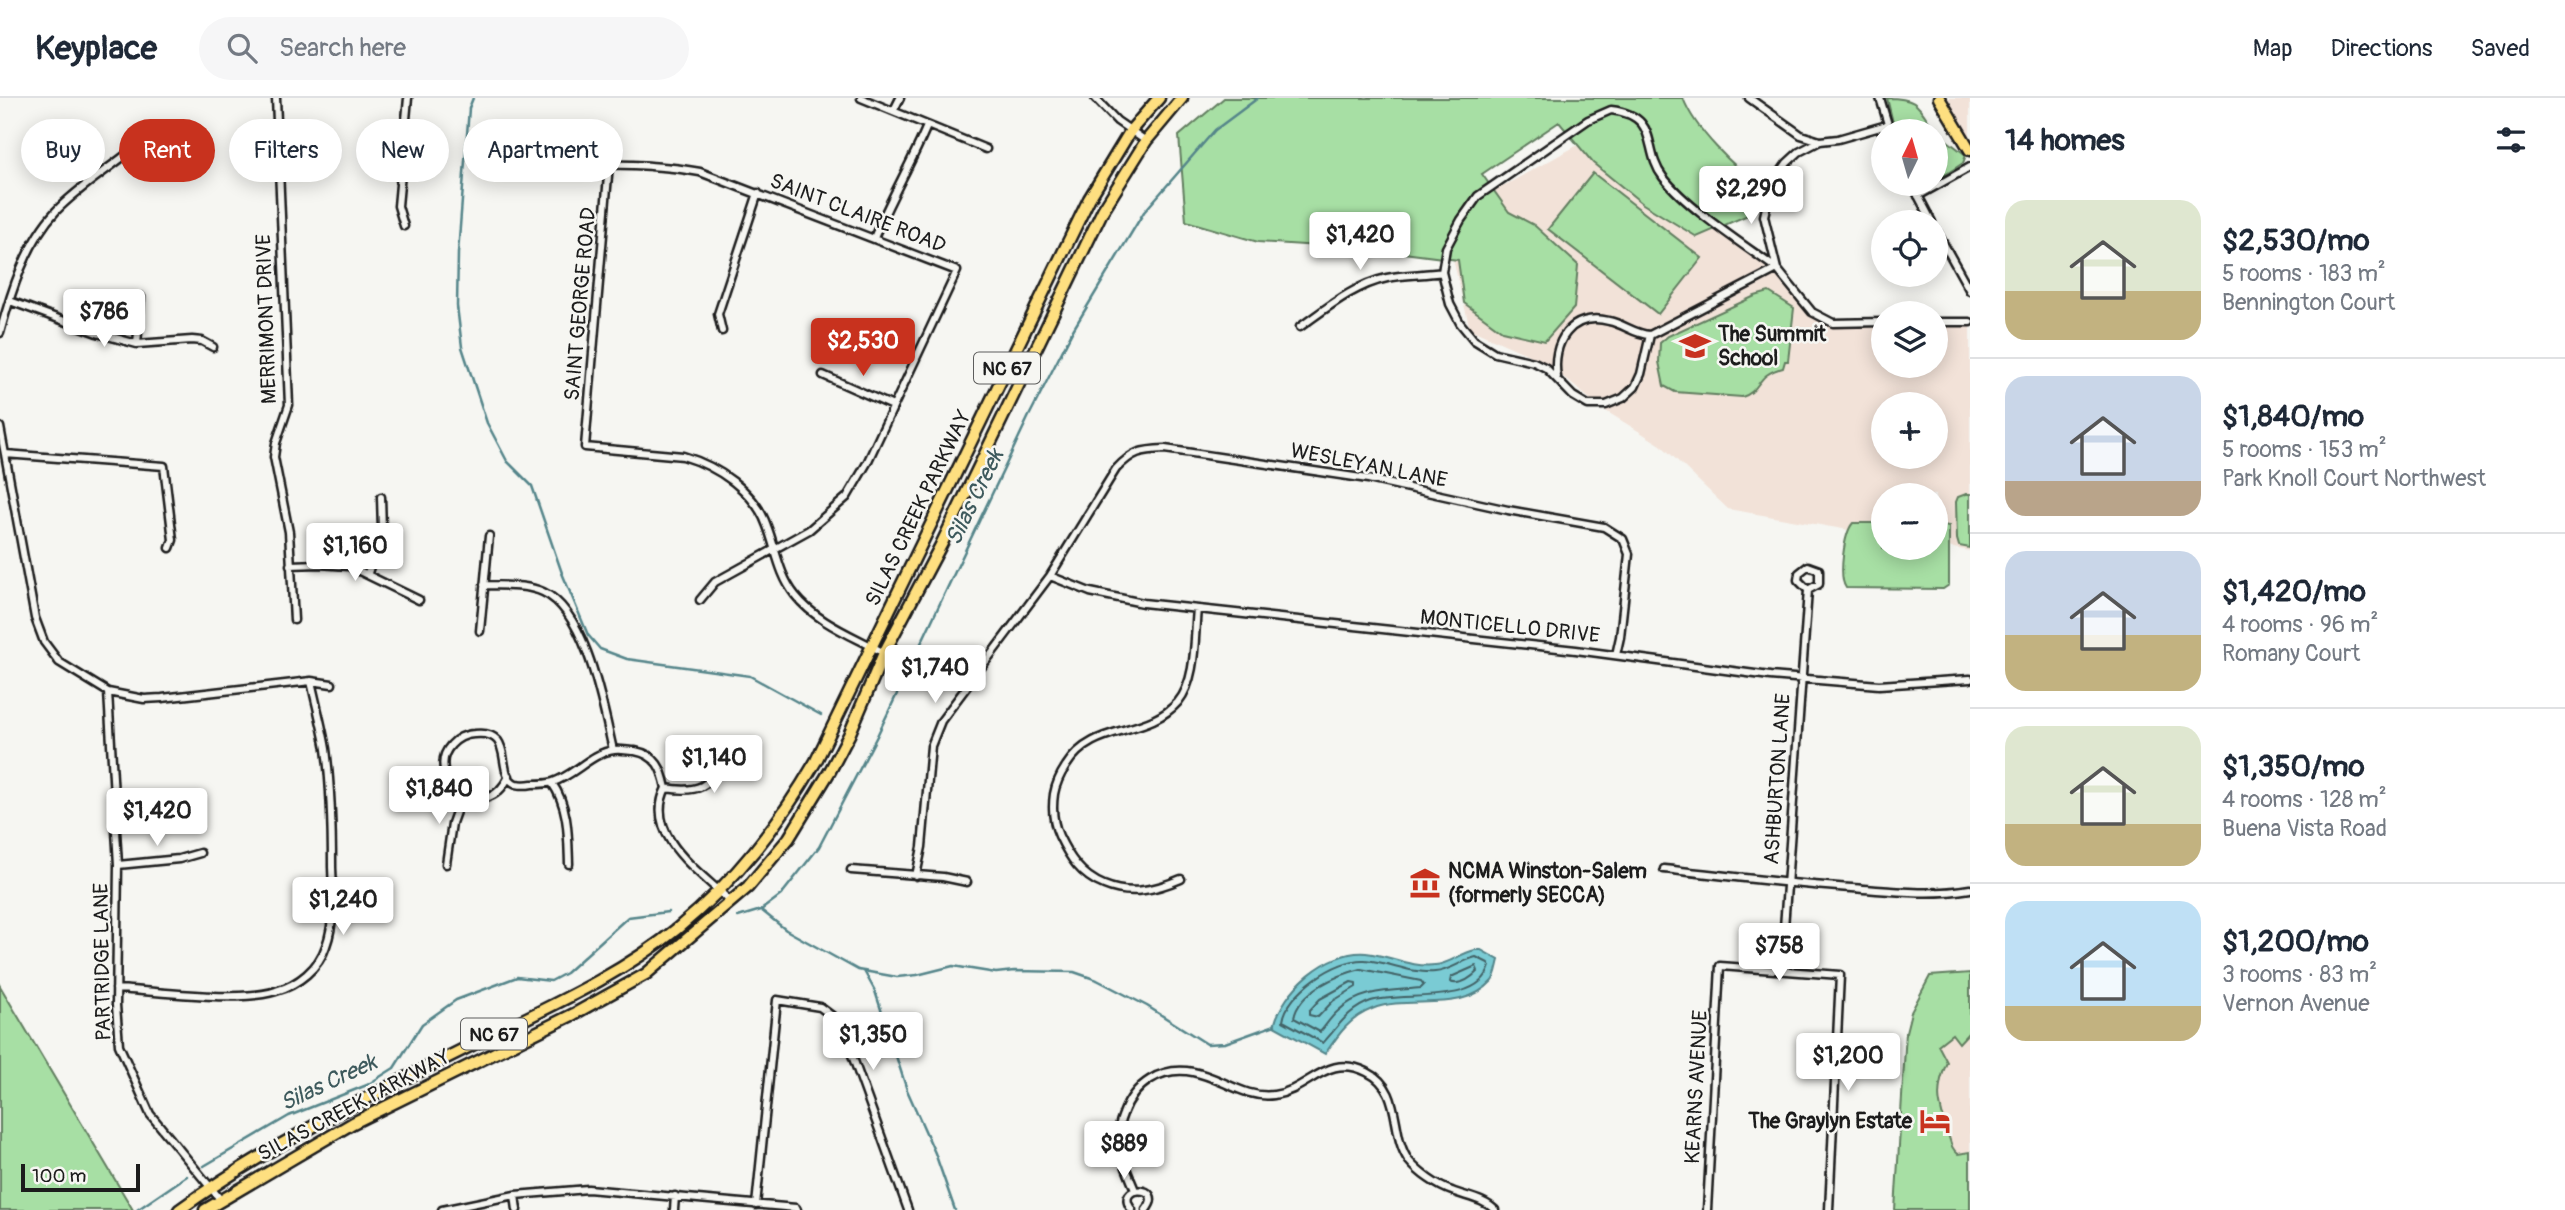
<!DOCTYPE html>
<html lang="en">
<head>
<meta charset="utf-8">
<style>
  body { margin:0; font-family:Pangolin,sans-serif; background:#f6f6f7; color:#1f2937; height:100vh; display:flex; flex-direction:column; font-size:26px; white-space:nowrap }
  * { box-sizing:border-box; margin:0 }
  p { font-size:23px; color:#747a83 }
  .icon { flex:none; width:38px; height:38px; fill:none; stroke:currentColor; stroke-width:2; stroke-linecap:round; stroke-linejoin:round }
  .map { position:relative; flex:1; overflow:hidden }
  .drawer { display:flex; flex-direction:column; background:#fff; width:595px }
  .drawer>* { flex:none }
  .banner { position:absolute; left:21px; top:21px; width:665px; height:63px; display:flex; gap:14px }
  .needle { width:46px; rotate:5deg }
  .fabs { position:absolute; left:1871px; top:21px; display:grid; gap:14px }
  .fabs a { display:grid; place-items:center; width:77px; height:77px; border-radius:50%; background:#fff; box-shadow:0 4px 18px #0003; font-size:35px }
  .scale { position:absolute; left:21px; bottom:18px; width:119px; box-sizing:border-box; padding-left:7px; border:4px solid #1c1c1c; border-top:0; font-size:19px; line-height:24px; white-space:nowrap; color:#1c1c1c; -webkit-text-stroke:5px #f6f6f2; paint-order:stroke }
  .price { position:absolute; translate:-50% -60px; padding:0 16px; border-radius:7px; background:#fff; color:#222; font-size:23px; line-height:46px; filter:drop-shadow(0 2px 4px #0008) }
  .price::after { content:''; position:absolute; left:50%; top:42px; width:21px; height:16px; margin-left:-10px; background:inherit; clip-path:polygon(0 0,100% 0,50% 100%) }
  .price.current { background:#c8321e; color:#fff }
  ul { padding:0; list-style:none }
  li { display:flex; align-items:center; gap:21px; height:175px; padding:0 35px }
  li+li { border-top:2px solid #e0e1e3 }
  li span { display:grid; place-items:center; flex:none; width:196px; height:140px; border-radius:21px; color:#555 }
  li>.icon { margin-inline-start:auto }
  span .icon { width:84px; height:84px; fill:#fffc; stroke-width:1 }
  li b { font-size:30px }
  h2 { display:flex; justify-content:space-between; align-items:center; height:84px; padding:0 35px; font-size:30px }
  .pill { padding:0 24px; border-radius:32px; background:#fff; box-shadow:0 4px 18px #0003; font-size:24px; line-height:63px }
  .pill.current { background:#c8321e; color:#fff }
  header { display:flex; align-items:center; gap:42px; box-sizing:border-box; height:98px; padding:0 35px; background:#fff; border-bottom:2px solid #e0e1e3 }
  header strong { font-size:33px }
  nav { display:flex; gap:38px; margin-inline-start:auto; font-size:24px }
  .search { width:490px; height:63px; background:#f6f6f7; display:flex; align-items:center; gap:18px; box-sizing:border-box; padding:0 24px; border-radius:38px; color:#747a83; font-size:26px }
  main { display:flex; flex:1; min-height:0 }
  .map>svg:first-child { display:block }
</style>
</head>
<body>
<header>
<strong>Keyplace</strong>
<div class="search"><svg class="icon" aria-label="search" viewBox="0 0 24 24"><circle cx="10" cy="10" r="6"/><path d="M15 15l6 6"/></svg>Search here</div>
<nav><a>Map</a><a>Directions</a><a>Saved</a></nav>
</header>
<main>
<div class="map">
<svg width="1970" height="1112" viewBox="0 0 1970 1112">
  <rect width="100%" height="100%" fill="#f6f6f2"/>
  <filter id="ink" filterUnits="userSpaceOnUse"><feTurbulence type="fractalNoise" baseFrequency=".0143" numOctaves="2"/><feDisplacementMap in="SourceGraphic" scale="14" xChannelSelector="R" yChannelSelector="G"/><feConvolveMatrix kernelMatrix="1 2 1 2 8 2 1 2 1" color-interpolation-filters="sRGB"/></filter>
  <g filter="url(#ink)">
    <path fill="#f2e2d8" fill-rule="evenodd" d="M1946,0H1970V40L1951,9Z
      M1609,30L1777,171L1812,214L1826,223L1883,224V268H1936V224H1970V453L1936,447V397H1883V438L1728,411L1661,347L1601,310L1545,264L1470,231L1452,157L1496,92ZM1883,306H1936V359H1883Z
      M1970,875V1112H1895L1906,934L1911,914L1930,878Z"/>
    <path fill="#a7dfa4" stroke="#627e60" stroke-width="2" d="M1224,0H1683C1695,32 1734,69 1761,89L1748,117L1697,139L1643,106L1593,65L1559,24L1482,76L1509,114L1534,127L1578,167L1574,210L1545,243L1502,233L1464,205L1458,162L1380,152L1258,144L1186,123L1179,38Z
      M1887,0C1919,0 1918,8 1935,33H1895Z
      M1936,34L1966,57L1963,65L1936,83Z
      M1593,75L1702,160L1658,216L1548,131Z
      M1769,194L1794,210L1788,263H1785L1783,270C1755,276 1762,293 1742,299L1675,294L1664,288L1659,264L1660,245L1668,238L1755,198Z
      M1966,396H1970V450L1959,448L1957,441L1956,404L1958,399Z
      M1853,425H1883V450H1936V426L1949,428V487L1943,491L1846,490C1838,479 1844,435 1853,425Z
      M1970,875V933L1959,945L1952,936L1938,947L1947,964C1934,994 1939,1007 1948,1036C1951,1045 1951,1050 1958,1056L1970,1054V1112H1895L1906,934L1911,914L1930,878Z
      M0,888L133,1112H0Z"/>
    <path fill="#7acbd4" stroke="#54858a" stroke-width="2" d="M1475,852H1481L1499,862C1497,869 1496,878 1492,883C1462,917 1409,896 1372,911C1349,920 1338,937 1325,956L1274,928C1283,892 1327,852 1366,855C1389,857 1411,870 1435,867C1449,866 1461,855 1475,852Z"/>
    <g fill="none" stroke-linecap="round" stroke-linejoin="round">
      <path stroke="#426266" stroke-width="2" d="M1476,859L1488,865L1490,868C1479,909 1403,893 1371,903C1348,911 1338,929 1323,945L1283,923C1287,894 1337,860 1365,862C1390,864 1411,876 1435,874C1450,873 1462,862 1476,859Z
        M1476,868L1478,873C1470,881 1460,888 1450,884L1451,879Z
        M1361,871L1421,883L1424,887L1421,890C1391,893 1361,891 1338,913C1331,919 1326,927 1320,934L1294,920C1299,893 1337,877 1361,871Z
        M1351,884L1356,885V889L1333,903L1318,919L1309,917V913L1320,901Z"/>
      <path stroke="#54858a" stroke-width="2.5" d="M473,0L469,10L458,155L457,208L462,249L487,325L507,363L532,388L562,475L588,537L600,551L627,561L750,578L821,617
        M761,812L786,832L858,872L897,879L917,877L953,868L996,875L1014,873L1074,874L1097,882L1147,908L1207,946L1225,945L1275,927
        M738,819L761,812L781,797L819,749L877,638L1029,318L1073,232L1144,114L1215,32L1258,0
        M864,873L875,893L907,992L935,1055L955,1112
        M204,1068L289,1018L367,987L394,970L422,926L456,902L517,879L551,883L566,875L628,819L668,814
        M137,1112L187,1078"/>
      <g stroke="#1c1c1c" stroke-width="11">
        <path id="minor" d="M276,0L289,307L276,345L274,359L289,434L294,522
          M861,0L986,51
          M1095,0L1117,23L1146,43
          M1749,0L1801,37L1820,43
          M1880,0L1890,33
          M894,12L900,0
          M1611,12C1661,18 1642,52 1663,79C1688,111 1743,146 1777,171L1650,237L1641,276L1635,289L1623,300L1606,307H1588L1573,298L1546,270L1534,264L1495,255L1474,242L1460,225L1450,206L1442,174L1446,150L1461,122L1478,98L1588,22Z
          M609,66L585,349L683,358C717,368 755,393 767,428C776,451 779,477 795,497C817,525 854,538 884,555
          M528,69C548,62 570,65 592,66C628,67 664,67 700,74L957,173L867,365L847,399L809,432L715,484L700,502
          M1912,86L1932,124
          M1918,98L1970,69
          M404,128L398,108L408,0
          M1936,132L1970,193
          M874,140C890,101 911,66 927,28
          M10,203L97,235L137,246L192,242L202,243L213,249
          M1883,224L1833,225L1812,214L1777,171L1764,118L1771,88L1787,65L1799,54L1820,43L1838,41L1887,27
          M1936,224H1970
          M1300,229C1327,210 1354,187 1387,180C1405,176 1424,177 1442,174
          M722,233L718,216L758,95
          M0,235C11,194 26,145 56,113C78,90 107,72 132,52
          M137,246L141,199
          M823,277L893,308
          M1557,279C1551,245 1571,213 1609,223C1624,226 1634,236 1650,237
          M0,329L35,520L44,544L59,564L108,594L144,601L162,600L311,583L332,586
          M5,356L164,368L173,442L170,450
          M290,467L319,466L349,468L419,502
          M368,475L382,431L381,399
          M1050,478L1090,494L1143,505L1576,552L1770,578L1879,587L1970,581
          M484,487C503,488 526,486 543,494C587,514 603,609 613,652
          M480,533L489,438
          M108,594L118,767L116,907L119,947L150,1016L220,1101
          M509,678C484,731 422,679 451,647C456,641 465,636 474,636C517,631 494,677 516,686C521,687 527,687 532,686C539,686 547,686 553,684C575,677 591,655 614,652C621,651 629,653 635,653C657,657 662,671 666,690C642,738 703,776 731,804
          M552,685C569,709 568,738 569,766
          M666,690C726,700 704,663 744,647
          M446,766L452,725L462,697
          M118,767L179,761L200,755
          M1664,771C1727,778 1789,786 1852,790C1891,793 1931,798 1970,791
          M851,772L943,779L967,784
          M916,778L922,749L931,648L941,623L1050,478L1116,371C1133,353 1141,352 1165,351L1368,381L1508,412L1604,429L1623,441L1629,456L1620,539L1616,557
          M1181,781C1155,792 1130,798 1104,787C1081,778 1069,759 1059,738C1053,725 1052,710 1054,696C1056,685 1060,677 1066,668C1093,624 1146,640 1178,604C1197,581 1194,539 1197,511
          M1781,872L1808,492L1798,482L1799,475L1808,468L1819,472V486L1808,492
          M116,891C157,893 240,905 276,893C298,887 319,870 326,848C335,824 333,794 332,769C332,730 331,690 326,651C322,628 316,606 311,583
          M1135,1092C1129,1078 1122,1062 1119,1047C1116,1037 1119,1026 1123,1016C1134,986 1161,968 1193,974C1221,979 1244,1001 1274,997C1310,992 1326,954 1367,974C1404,992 1389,1036 1409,1063C1419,1075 1437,1088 1452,1093C1467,1099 1484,1101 1495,1112
          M515,1097L517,1112
          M756,1107L777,902L820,909L840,924L908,1112
          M442,1112L515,1097L588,1091L796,1110L797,1112
          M674,1112L675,1098
          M1132,1112C1112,1086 1167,1086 1146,1112
          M1707,1112L1720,868L1840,877L1829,1112"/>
      </g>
      <g stroke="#1c1c1c" stroke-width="15">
        <path id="primary" d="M1939,0L1970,52
          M179,1112C277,1041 387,990 494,936C557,905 623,875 678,830C736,782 778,728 816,663L1089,101L1131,32L1159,0
          M205,1112L353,1025L574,916L646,876L748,789L789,740L830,673L849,637L884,555L941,447L1103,112L1146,43L1182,0"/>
      </g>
      <use href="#minor" stroke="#f6f6f2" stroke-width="6"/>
      <use href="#primary" stroke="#fedf80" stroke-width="10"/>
    </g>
  </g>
  <defs>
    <g id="school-bare" transform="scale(2.415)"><path d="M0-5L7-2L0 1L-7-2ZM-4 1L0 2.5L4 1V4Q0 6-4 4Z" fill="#c8321e" stroke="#f6f6f2" stroke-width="2.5" paint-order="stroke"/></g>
    <g id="museum-bare" transform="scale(2.415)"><path d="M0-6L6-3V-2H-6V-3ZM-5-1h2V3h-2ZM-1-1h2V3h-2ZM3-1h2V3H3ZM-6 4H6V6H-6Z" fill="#c8321e" stroke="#f6f6f2" stroke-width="2.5" paint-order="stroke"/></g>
    <g id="hotel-bare" transform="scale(2.415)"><path d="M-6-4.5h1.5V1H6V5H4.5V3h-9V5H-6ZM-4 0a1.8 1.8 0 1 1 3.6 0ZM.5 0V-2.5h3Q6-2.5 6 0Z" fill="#c8321e" stroke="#f6f6f2" stroke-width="2.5" paint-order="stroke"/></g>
  </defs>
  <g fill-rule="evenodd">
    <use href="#school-bare" x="1695" y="248"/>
    <use href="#museum-bare" x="1425" y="785"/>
    <use href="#hotel-bare" x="1935" y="1023"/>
  </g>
  <g text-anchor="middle" stroke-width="5" stroke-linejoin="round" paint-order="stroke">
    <g fill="#f6f6f2" stroke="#5d5d5c" stroke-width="2">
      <rect x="974" y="254.5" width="66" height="31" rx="5"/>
      <rect x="461" y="920.5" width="66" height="31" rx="5"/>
    </g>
    <g font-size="19" font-weight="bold" fill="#1c1c1c">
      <text x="1007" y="277">NC 67</text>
      <text x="494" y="943">NC 67</text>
    </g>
    <g font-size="21" fill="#1c1c1c" stroke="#f6f6f2">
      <text transform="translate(858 115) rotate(21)" y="7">SAINT CLAIRE ROAD</text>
      <text transform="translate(580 206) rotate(-85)" y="7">SAINT GEORGE ROAD</text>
      <text transform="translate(266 221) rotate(-92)" y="7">MERRIMONT DRIVE</text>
      <text transform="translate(1369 367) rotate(11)" y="7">WESLEYAN LANE</text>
      <text transform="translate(918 410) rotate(-64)" y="7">SILAS CREEK PARKWAY</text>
      <text transform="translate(1510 528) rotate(6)" y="7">MONTICELLO DRIVE</text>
      <text transform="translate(1777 681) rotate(-86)" y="7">ASHBURTON LANE</text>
      <text transform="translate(102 864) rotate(-91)" y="7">PARTRIDGE LANE</text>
      <text transform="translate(1696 989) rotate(-87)" y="7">KEARNS AVENUE</text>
      <text transform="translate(354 1007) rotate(-28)" y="7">SILAS CREEK PARKWAY</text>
    </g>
    <g font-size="21" font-weight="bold" fill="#1c1c1c" stroke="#f6f6f2" text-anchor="start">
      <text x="1718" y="243">The Summit<tspan x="1718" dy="24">School</tspan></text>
      <text x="1448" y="780">NCMA Winston-Salem<tspan x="1448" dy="24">(formerly SECCA)</tspan></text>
      <text x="1912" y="1030" text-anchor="end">The Graylyn Estate</text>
    </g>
    <g font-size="23" font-style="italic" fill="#3d595c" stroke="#f6f6f2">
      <text transform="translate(974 399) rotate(-64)" y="8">Silas Creek</text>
      <text transform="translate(328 984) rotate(-25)" y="8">Silas Creek</text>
    </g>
  </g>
</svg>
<div class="fabs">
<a><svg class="needle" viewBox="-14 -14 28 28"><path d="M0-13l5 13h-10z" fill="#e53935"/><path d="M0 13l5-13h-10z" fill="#747a83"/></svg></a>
<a><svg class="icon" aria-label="locate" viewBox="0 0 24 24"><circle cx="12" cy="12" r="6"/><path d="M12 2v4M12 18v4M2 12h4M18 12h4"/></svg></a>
<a><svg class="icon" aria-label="layers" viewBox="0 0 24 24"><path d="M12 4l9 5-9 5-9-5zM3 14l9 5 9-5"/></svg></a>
<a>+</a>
<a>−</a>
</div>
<div class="scale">100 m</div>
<b class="price" style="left:1751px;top:128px">$2,290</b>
<b class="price" style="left:1360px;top:174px">$1,420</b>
<b class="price" style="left:104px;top:251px">$786</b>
<b class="price current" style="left:863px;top:280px">$2,530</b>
<b class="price" style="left:355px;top:485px">$1,160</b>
<b class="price" style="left:935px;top:607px">$1,740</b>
<b class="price" style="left:714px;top:697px">$1,140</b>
<b class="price" style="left:439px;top:728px">$1,840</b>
<b class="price" style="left:157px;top:750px">$1,420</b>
<b class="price" style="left:343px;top:839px">$1,240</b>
<b class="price" style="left:1779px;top:885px">$758</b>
<b class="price" style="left:873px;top:974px">$1,350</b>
<b class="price" style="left:1848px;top:995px">$1,200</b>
<b class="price" style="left:1124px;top:1083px">$889</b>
<div class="banner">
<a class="pill">Buy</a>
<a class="pill current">Rent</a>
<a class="pill">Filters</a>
<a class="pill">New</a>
<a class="pill">Apartment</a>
</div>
</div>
<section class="drawer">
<h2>14 homes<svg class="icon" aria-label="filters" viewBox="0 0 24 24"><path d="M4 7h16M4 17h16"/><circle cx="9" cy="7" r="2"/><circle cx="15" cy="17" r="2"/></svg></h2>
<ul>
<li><span style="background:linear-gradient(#dfe7d0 65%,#c2b280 0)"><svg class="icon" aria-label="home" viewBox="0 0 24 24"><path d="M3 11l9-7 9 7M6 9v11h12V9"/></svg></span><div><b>$2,530/mo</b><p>5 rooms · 183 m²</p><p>Bennington Court</p></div></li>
<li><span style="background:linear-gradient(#c9d6e8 75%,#b9a48a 0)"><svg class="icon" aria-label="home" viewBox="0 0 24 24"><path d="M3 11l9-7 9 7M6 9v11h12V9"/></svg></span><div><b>$1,840/mo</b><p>5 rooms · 153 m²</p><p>Park Knoll Court Northwest</p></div></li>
<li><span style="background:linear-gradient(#c9d6e8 60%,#c2b280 0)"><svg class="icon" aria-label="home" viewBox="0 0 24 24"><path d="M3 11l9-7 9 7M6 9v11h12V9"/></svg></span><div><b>$1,420/mo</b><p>4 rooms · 96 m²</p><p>Romany Court</p></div></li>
<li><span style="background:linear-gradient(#dfe7d0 70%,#c2b280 0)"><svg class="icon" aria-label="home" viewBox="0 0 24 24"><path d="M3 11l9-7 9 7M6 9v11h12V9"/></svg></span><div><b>$1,350/mo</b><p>4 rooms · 128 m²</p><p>Buena Vista Road</p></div></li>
<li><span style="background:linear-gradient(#bfe0f5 75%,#c2b280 0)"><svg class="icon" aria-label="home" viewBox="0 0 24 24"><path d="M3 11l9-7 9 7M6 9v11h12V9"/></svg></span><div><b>$1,200/mo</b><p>3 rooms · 83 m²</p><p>Vernon Avenue</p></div></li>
</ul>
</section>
</main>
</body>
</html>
